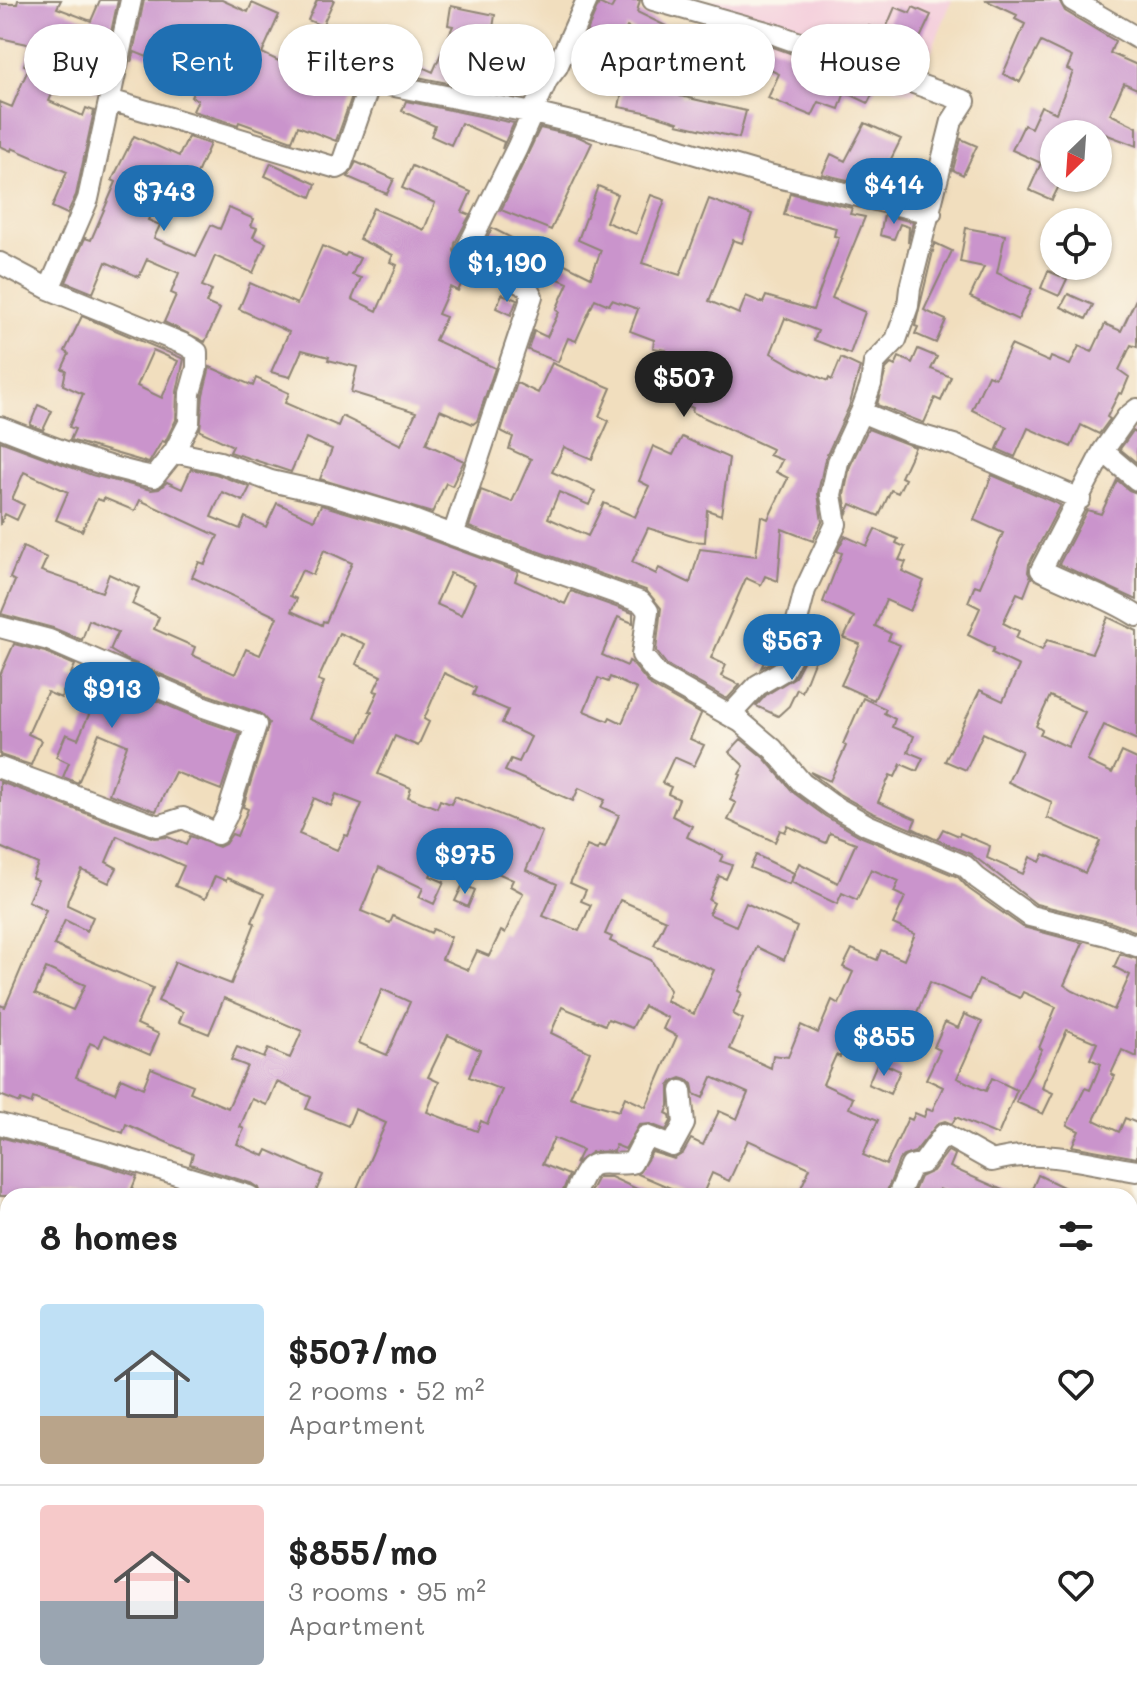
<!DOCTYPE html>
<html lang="en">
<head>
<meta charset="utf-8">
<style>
  body { margin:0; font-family:Mali,sans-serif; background:#f6f6f6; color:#222; height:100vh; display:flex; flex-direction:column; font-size:30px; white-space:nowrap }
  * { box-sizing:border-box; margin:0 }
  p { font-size:26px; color:#767676 }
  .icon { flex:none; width:44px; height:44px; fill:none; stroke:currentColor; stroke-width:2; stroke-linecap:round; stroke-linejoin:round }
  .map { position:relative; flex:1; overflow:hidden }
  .panel { position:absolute; left:0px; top:1188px; width:1138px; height:512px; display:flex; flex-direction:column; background:#fff; border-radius:24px 24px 0 0; box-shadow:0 2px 6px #0004 }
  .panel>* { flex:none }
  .guide { position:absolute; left:24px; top:24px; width:1090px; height:72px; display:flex; gap:16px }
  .needle { width:52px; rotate:205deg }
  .fabs { position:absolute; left:1040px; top:120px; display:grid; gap:16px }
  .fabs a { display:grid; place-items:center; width:72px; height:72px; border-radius:50%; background:#fff; box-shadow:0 2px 6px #0004; font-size:40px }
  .price { position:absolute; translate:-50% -68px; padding:0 18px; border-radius:28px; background:#1f6fb2; color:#fff; font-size:26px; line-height:52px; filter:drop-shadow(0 2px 4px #0008) }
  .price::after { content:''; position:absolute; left:50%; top:48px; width:24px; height:18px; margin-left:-12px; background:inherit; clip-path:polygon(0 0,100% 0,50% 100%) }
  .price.current { background:#222; color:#fff }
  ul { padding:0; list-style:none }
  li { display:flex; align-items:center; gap:24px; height:200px; padding:0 40px }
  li+li { border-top:2px solid #e0e0e0 }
  li span { display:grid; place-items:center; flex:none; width:224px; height:160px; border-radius:8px; color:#555 }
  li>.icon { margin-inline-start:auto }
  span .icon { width:96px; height:96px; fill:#fffc; stroke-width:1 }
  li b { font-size:34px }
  h2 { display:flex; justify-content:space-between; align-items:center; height:96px; padding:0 40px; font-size:34px }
  .pill { padding:0 28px; border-radius:36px; background:#fff; box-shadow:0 2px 6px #0004; font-size:28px; line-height:72px }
  .pill.current { background:#1f6fb2; color:#fff }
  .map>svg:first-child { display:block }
</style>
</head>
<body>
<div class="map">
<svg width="1137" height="1700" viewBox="0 0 1137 1700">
  <rect width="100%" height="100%" fill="#fbf7ec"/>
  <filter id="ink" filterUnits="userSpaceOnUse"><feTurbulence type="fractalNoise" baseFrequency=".0125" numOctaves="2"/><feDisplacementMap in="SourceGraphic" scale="16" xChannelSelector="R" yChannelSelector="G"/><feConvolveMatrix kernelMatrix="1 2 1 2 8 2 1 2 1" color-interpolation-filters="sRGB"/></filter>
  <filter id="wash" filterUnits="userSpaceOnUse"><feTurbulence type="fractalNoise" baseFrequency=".006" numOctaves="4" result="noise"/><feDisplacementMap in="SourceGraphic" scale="32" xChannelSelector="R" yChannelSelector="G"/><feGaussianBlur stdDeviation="1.8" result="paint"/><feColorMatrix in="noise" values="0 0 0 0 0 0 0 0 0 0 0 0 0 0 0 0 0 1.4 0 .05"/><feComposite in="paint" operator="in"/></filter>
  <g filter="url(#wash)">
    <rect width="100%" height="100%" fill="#f1debe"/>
    <path fill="#f4cfdc" d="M711,0H952L914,94L700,33Z"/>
    <g id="blocks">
      <path fill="#ca94cc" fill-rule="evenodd" d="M18,0H61L57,8L91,21L100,0H118L98,92L60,76L49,101L83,116L86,108L94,111L76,195L67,214L52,207L67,172L12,148L11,151L0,146V102L12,107L29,67L24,65L32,45L0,38V4H17Z
        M144,0H222L248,12L252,3L279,15L262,53L293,68L295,63L322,76L344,27L381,44L369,72L361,76L357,82L336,141L298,126L292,141L239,122L238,125L193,111L198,100L191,97L194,91L170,80L179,55L153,43L147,57L135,52L131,62Z
        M317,0H334L322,26L308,20Z
        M616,0H640L637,12L668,27L661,43L627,27L620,43L600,34L593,48L582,43L599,3L611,9Z
        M985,0H1059L1065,11L1115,41L1110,53L1137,65V89L1124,83L1110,114L1137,127V146L1105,134H1054V178L1062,180L1052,200L1029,190L1041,163L1012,150L1024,125L1031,128L1041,106L1056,113L1073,72L1067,69L1072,57L1041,42L1020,82L1003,74L1025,24L1015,19L1017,15Z
        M451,6L495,15L490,48L472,88L398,73L404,59L433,72L453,26L448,25Z
        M895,7L910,13L913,7L931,15L912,55L909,53L904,66L859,50L869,26L884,33Z
        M748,40L773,47L877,84L868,103L845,92L839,109L819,102L812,116L768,98L779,74L741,56Z
        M730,53L750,62L738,88L702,71L709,55L725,63Z
        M644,66L684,84L680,96L746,111L739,138L677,124L678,122L645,112L619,107L623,87L633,90Z
        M406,101L514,123L502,149L504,142L461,123L451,145L431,136L435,126L402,111Z
        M865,123L901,139L877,187L822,174L831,154L845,161Z
        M540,128L579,137L592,143L551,230L501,210Z
        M134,136L179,156L188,137L210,144L195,178L202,181L195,197L181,190L179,196L162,188L148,220L160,225L154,238L196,256L211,225L220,229L229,208L254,219L251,226L257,228L253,237L266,243L253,273L215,256L202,286L212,290L206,303L220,309L205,342L164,322L176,295L171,293L179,273L147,259L139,277L106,262L93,293L66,282L85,238L91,240L116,182L112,180Z
        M961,139L977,146L963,175L953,170Z
        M356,162L394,179L387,194L348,177Z
        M271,163L316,184L311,197L265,176Z
        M412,166L471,192L462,212L470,215L455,243L454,251L459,264L468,270L458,291L450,287L438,314L446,317L435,340L495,368L477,421L473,424L440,410L426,444L464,461L452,486L446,483L432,513L320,479L332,449L306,438L291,472L230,452L233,446L200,431L203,395L210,367L253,386L256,378L289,393L285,403L338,426L342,416L401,445L416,412L351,392L357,367L328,360L329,357L302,350L290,377L271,372L289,332L239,309L250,283L297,304L322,246L345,256L347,253L360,258L352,275L361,278L352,299L377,311L397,265L390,262L393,255L359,239L373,208L424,230L435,203L402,188Z
        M598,186L617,194L606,222L636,234L651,195L665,200L642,263L680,275L709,199L752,215L742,243L733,240L709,301L739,314L746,296L763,303L766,296L813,310L839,237L834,236L836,228L784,215L790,193L852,208L850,214L865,217L832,298L865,312L850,354L814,340L818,331L785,318L771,353L797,368L828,381L829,378L832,380L841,358L860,367L849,407L825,459L818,493L822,522L813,541L782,529L778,581L765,576L761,585L746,578L711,658L726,665L721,676L740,685L727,699L667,665L656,651L661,608L646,590L469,527L481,490L512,502L531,459L509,449L513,437L501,431L517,383L538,393L552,363L611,388L599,416L609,421L592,459L564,447L552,472L595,491L589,505L559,492L548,518L588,536L604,503L635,517L649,486L639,481L653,446L673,455L682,437L729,458L721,515L707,510L705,542L689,541L648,528L632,562L656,574L659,568L690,583L700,549L756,556L761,516L768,519L788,478L776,472L782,460L769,455L772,449L692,412L693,408L660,392L674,361L663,356L666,350L653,348L654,340L630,331L638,309L612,300L609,305L595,299L576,341L568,338L558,362L528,350L534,331L547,337L559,312L556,310L568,283L556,278L563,263L591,277L601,250L578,240Z
        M884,215L913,222L908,243L909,227L900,224L894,239L880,235Z
        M492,228L537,251L529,273L482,248Z
        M966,228L1005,235L997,273L1032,289L1018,320L970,297L984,267L960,262Z
        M935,243L952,251L924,310L946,320L936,343L915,334L918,327L915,326Z
        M1048,271L1067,279L1059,296L1041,288Z
        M502,294L517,300L511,315L496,308Z
        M1068,294L1093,305L1086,319L1061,307Z
        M1137,297V347L1131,345L1119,370L1129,377L1122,394L1119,393L1107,417L1110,419L1099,434L1081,425L1071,447L1028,428L1015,457L997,449L1007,427L972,410L988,375L995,378L1011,345L1049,362L1051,357L1070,365L1079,346L1092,352L1105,324L1121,331Z
        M82,316L184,359L177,392L176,420L165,442L162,441L149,463L70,440L75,429L69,427L83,394L63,385L66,370L62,369L69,354L65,351ZM153,350L178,361L162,398L137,386Z
        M918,349L937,357L931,369L951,377L941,401L935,398L924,423L877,405L886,369L891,364L895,366L899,357L912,363Z
        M38,405L52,411L43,430L30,425Z
        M868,429L915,447L901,477L905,479L898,493L891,490L879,516L851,504L847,513L844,495L850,466Z
        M1133,431L1137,434V463L1120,449Z
        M0,441L92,475L151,490L159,489L167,482L182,489L191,469L216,474L250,487L243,501L222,492L211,517L240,529L245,517L266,527L277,503L314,520L321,505L396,527L518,572L515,581L565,604L571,591L633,613V623L618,617L602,655L627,666L629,661L631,662L651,686L701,714L690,739L704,745L694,766L674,757L662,783L671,787L668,794L679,799L672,816L692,826L687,837L723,855L720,861L732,865L726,879L719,876L709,900L714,903L709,914L736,926L746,903L797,927L784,960L757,947L738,991L742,993L733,1014L743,1019L730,1049L771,1068L773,1055L788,1057L801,1025L818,1033L832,1000L839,1004L853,972L843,967L852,949L877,960L881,950L904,960L915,934L893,924L905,897L894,892L899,881L871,869L857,900L842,893L837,904L791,882L799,863L838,883L856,843L830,833L826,843L788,826L785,832L780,830L775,842L728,820L736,803L730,800L741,775L739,774L744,766L729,752L741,739L764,758L794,793L825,816L862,837L958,877L969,889L1023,927L1083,943L1064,985L1073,991L1114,1010L1130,975L1114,967L1120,954L1137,959V1057L1122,1050L1111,1074L1115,1076L1094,1120L1119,1132L1125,1118L1137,1123V1158L1072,1146L1079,1131L1067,1125L1085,1088L1090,1090L1101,1064L1090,1059L1097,1043L1093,1041L1067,1030L1044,1081L1042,1088L1053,1093L1043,1114L1016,1102L1042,1049L1039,1048L1056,1007L1023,992L1020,998L979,980L970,1000L930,982L915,1017L911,1015L909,1019L899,1015L894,1026L879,1019L877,1022L872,1020L864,1037L851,1032L840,1057L836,1055L823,1084L853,1098L849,1108L878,1120L863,1155L886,1165L908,1118L912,1120L915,1113L924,1117L927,1109L932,1111L943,1087L926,1079L940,1050L934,1047L945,1022L958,1028L964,1014L982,1022L957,1078L986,1091L992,1078L1017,1090L998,1135L956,1117L952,1124L945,1121L938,1123L915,1152L903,1156L899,1160L885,1196H812L800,1190L810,1168L748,1140L729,1181L712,1173L702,1196H689L638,1174L652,1152L674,1159L683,1153L691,1139L703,1145L719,1111L737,1119L748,1093L712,1077L703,1098L694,1094L692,1084L687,1080L681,1078L673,1081L669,1086V1106L666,1113L670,1115L671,1121L666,1130L650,1124L639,1125L625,1149L616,1145L614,1151L592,1152L575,1164L582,1150L554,1138L542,1164L569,1175L561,1196H376L357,1188L386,1123L355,1109L348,1126L306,1109L311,1097L277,1082L267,1105L252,1099L240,1127L244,1129L237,1144L264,1156L267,1150L323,1175L314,1196H262L259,1188L253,1184L190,1164L193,1154L126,1124L123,1133L33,1098L31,1104L21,1100L20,1103L0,1095V1005L5,1007L46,910L28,901L38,880L32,878L38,864L0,847V782L154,838L168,837L186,845L190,836L219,847L225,844L232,834L237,836L248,809L243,807L269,723L260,713L209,695L125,659L110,650L118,632L89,620L82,640L53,628L1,614L15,581L10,578L23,547L47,558L41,571L102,592L109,574L139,588L132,604L159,617L154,629L195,647L192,655L235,674L246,649L260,655L277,617L192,577L199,562L205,564L218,536L140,500L135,511L104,498L103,501L97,499L82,531L56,520L68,492L24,472L12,499L24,505L17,520L5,514L0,525ZM324,550L352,563L326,622L323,621L322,625L291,611L297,599L290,596L302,570L313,575ZM450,573L475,584L461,615L436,604ZM339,633L365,644L356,664L381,676L374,691L378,692L369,711L372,712L359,740L309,719L324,682L318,680ZM444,673L476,688L473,695L508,710L502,723L531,737L519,762L511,759L505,771L573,801L579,788L605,800L601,807L619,815L605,848L599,846L597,850L587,846L570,883L586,890L581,901L591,905L579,931L543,916L557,884L526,870L542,832L455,796L451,804L440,800L437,808L408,797L411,788L378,774L395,736L418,746L429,722L424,719ZM610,677L637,689L622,723L610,717L608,721L584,711L598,678L608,682ZM336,794L362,804L348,836L345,835L337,850L299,834L314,798L331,806ZM117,836L184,866L175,886L205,899L215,876L226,881L227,878L264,894L252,922L255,923L231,984L175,962L158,1001L183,1012L179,1022L209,1034L224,998L302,1031L290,1058L268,1049L264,1058L237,1047L231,1060L247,1066L228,1108L190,1092L193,1085L151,1068L143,1088L121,1078L115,1093L76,1077L90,1043L99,1047L104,1035L150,1055L159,1034L137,1024L153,988L54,945L65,920L87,931L93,917L67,905L68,899L82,870L109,883L117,868L106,862ZM449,839L478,853L474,862L513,880L510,886L523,893L505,933L501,931L489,956L477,951L468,970L442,959L451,937L433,929L431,933L393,916L390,923L361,911L379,867L423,888L419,897L434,904L444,882L430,876ZM620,900L666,920L654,945L714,970L694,1014L666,1001L670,990L651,960L610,941L612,937L605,934ZM46,968L85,985L73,1010L35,994ZM382,989L410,1002L387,1055L359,1043ZM644,1006L668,1018L663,1029L677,1036L646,1107L625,1097L619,1111L570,1097L590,1052L551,1033L562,1007L605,1025L608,1019L632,1028ZM448,1035L480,1050L469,1077L502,1090L487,1124L481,1121L477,1131L427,1112L439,1082L428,1077Z
        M992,475L1060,505L1029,564L1028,572L1031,578L1024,596L1017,593L1003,623L1019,631L1016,638L1042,650L1047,640L1092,653L1108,617L1137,631V740L1104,725L1087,761L1112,773L1122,752L1137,759V932L1110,922L1036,904L971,854L873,813L839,794L810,772L830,781L846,746L843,744L863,698L886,709L884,713L895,719L892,727L914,736L908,752L923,758L917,771L901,764L895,777L890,775L878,802L916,819L912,828L937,840L943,829L959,836L960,833L990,846L987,858L1023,874L1030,857L1040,862L1044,854L1085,873L1100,841L1047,818L1052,802L1008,782L1022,751L983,733L966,770L945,761L980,690L1003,701L1019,666L992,653L994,648L968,635L980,608L968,602L975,585L980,587L1003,533L974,520ZM1050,696L1085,712L1068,747L1040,734L1042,730L1036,726Z
        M1117,480L1129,490L1137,493V600L1059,564L1087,510L1101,514Z
        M875,529L898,539L896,543L905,547L899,560L906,562L902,571L924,581L910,611L886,600L875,626L891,634L888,640L900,645L874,700L841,685L860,644L844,638L854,617L823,602L842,553L837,551L845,536L867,546Z
        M783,623L781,648L774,661L761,668Z
        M824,636L802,692L797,689L789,706L778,716L756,706L766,695L795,677L806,656L808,638Z
        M14,644L45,652L75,665L70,676L110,693L114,682L199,719L240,733L221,790L175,772L156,811L109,794L127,745L99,733L78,783L63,777L69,763L56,757L66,734L78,739L93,706L63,692L61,698L47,692L28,734L41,740L31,765L0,755V675Z
        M756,855L794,873L789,884L750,868Z
        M463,884L475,890L468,907L455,901Z
        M878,1061L900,1071L890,1094L868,1084Z
        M0,1137L100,1164L137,1176L129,1196H0Z
        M948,1151L955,1155L950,1167L1016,1196H954L939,1189L936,1196H912L920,1177L933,1171Z
        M1038,1175L1082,1196H1029Z
        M598,1177H611L652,1196H588Z"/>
    </g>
  </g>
  <g filter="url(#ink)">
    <use href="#blocks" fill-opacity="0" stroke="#8e8474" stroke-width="2"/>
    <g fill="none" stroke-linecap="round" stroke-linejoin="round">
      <g stroke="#8e8474" stroke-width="24">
        <path id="minor" d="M587,0L557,67L547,80L517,148L467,249L469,256L527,287L532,296L453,535L641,602L648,611L642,655L658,675L741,722L773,749L802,783L832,805L867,825L965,866L977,878L1030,916L1107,935L1137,946
          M653,0L777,35L965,101L952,121L910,288L908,306L896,340L874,363L871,384L861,412
          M1072,0L1137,38
          M110,100L337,168L341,166L369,86L379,83L533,113L655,142L760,173L931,213
          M0,263L49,289
          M1137,409L1127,417L1103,451L1041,570C1073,586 1108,597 1137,616
          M0,427C51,447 101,467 154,477L174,452L189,423L190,393L197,368V352L186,345L49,289L88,199L131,0
          M1103,451L1137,480
          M174,452L220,462L271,481L329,494L400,515L453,535
          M0,627L49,640L204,707L256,725L227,815L217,834L183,818L158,826L0,768
          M730,715L758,685L784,670L794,651L795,629L805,590L836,524L831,495L838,462L861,412L909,432L954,445L1080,499
          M0,1124L104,1152L249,1196
          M574,1196C592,1152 591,1167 632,1163L646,1136L672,1146L684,1124L681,1091
          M898,1196L911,1166L923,1163L944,1134L992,1161C1042,1147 1088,1164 1137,1171
          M1130,1442L1137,1443
          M1130,1595L1137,1597
          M989,1692L996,1700
          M1102,1692L1119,1700
          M201,1700L203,1692
          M922,1700L927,1692
          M1055,1700L1062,1692
          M1134,1700L1137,1690"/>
      </g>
      <use href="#minor" stroke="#fff" stroke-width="20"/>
    </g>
  </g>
</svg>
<div class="fabs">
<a><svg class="needle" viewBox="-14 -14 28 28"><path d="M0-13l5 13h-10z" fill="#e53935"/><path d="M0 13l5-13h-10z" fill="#767676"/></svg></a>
<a><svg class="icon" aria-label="locate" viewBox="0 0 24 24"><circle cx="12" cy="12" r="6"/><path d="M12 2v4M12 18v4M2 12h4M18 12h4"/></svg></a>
</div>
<b class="price" style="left:894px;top:226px">$414</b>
<b class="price" style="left:164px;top:233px">$743</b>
<b class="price" style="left:507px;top:304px">$1,190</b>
<b class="price current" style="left:684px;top:419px">$507</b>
<b class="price" style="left:792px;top:682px">$567</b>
<b class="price" style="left:112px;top:730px">$913</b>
<b class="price" style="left:465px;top:896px">$975</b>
<b class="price" style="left:884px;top:1078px">$855</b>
<div class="guide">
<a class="pill">Buy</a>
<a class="pill current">Rent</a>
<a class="pill">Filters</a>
<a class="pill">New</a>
<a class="pill">Apartment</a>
<a class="pill">House</a>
</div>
<section class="panel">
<h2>8 homes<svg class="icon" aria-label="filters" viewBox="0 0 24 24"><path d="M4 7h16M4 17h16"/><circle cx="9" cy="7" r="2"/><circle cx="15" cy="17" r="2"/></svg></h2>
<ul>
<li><span style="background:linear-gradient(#bfe0f5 70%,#b9a48a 0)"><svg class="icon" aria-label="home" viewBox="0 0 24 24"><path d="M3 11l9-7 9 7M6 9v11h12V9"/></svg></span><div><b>$507/mo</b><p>2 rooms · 52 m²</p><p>Apartment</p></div><svg class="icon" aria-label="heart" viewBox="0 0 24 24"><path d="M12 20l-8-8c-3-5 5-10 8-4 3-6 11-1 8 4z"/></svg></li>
<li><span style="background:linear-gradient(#f6c9c9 60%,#9aa5b1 0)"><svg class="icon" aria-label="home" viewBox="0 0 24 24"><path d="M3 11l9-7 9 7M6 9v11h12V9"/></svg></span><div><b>$855/mo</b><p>3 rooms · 95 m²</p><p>Apartment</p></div><svg class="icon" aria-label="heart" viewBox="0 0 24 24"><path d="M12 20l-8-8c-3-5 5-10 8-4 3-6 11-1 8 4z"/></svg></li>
</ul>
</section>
</div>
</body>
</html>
